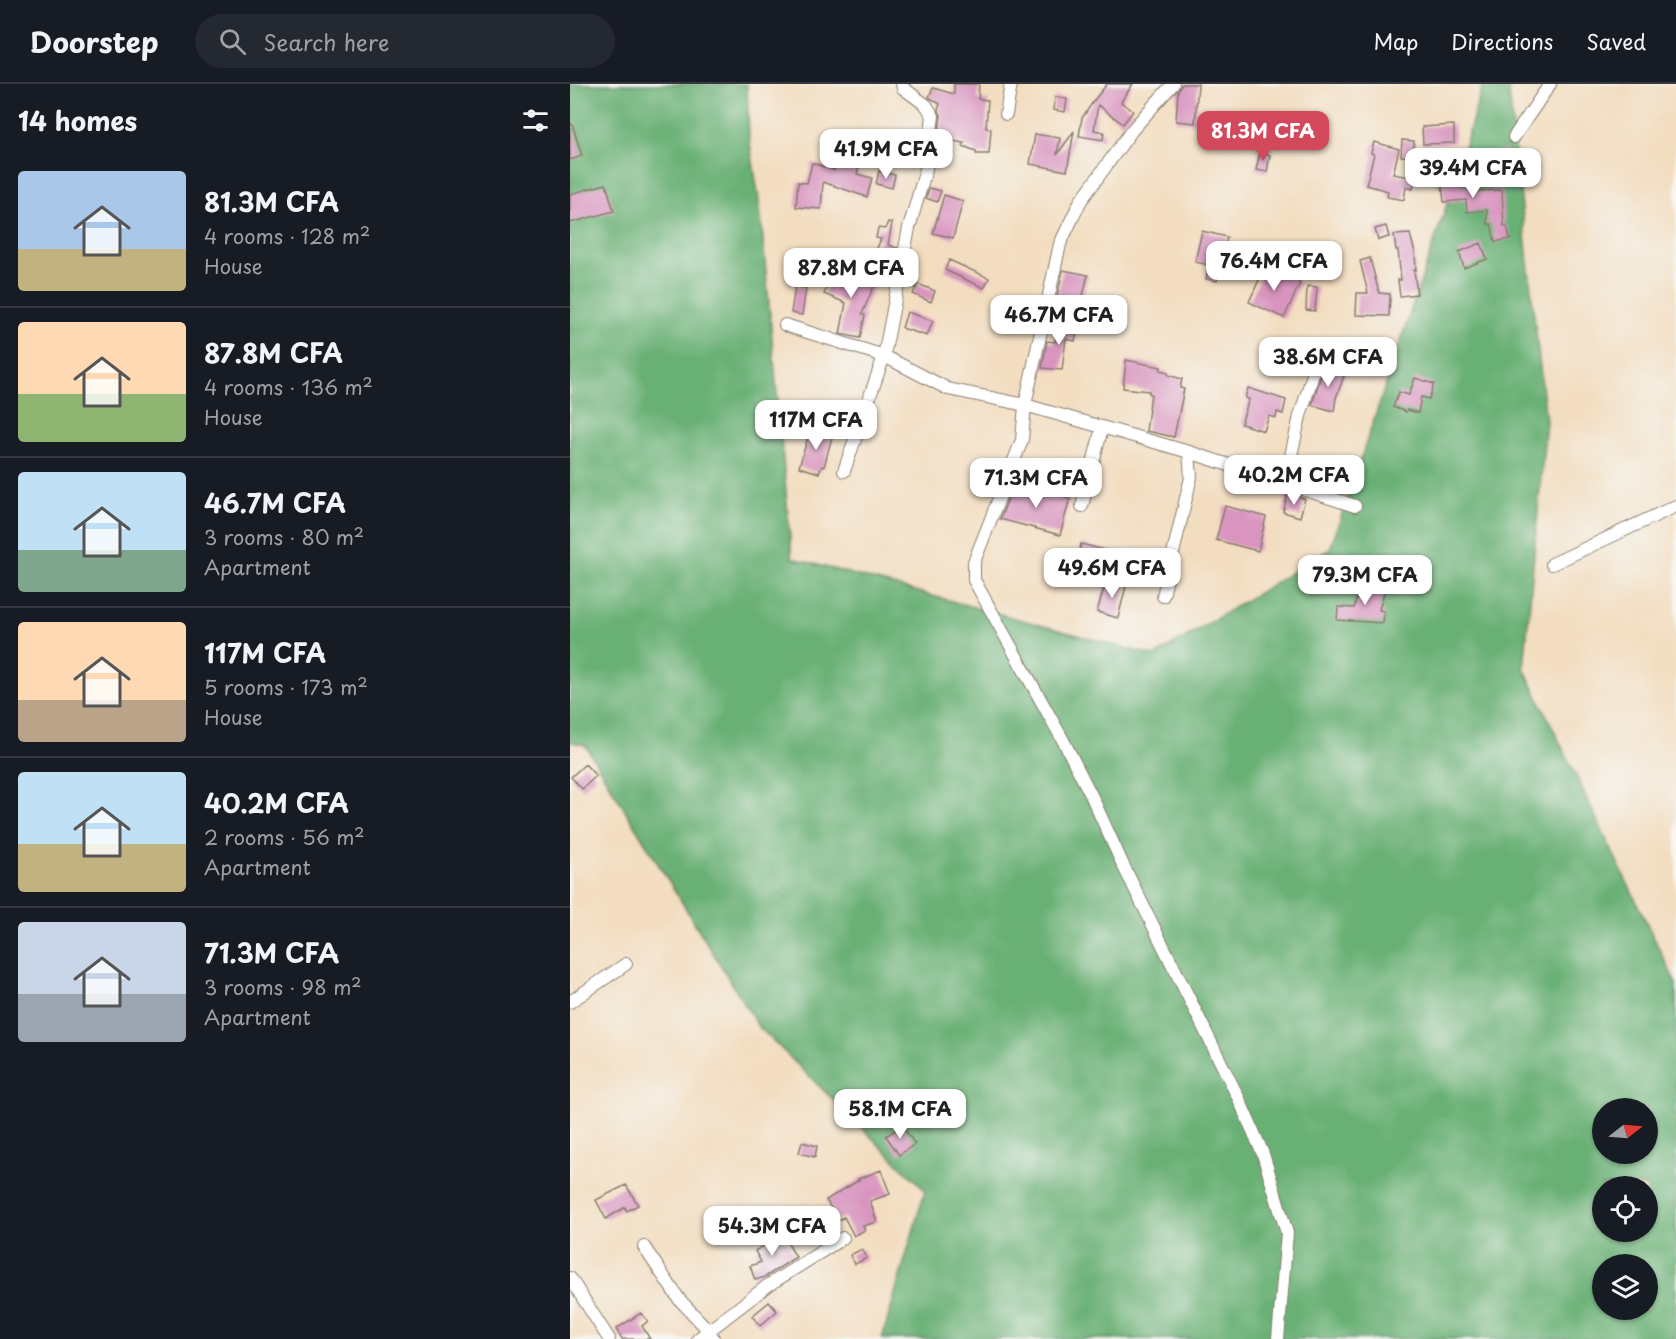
<!DOCTYPE html>
<html lang="en">
<head>
<meta charset="utf-8">
<style>
  body { margin:0; font-family:"Playpen Sans",sans-serif; background:#242831; color:#f1f3f6; height:100vh; display:flex; flex-direction:column; font-size:22px; white-space:nowrap }
  * { box-sizing:border-box; margin:0 }
  p { font-size:20px; color:#9ea1a6 }
  .icon { flex:none; width:33px; height:33px; fill:none; stroke:currentColor; stroke-width:2; stroke-linecap:round; stroke-linejoin:round }
  .map { position:relative; flex:1; overflow:hidden }
  .side { display:flex; flex-direction:column; background:#171b24; width:570px }
  .side>* { flex:none }
  .needle { width:39px; rotate:73deg }
  .tools { position:absolute; left:1022px; top:1014px; display:grid; gap:12px }
  .tools a { display:grid; place-items:center; width:66px; height:66px; border-radius:50%; background:#171b24; box-shadow:0 2px 4px #0004; font-size:30px }
  .price { position:absolute; translate:-50% -51px; padding:0 14px; border-radius:12px; background:#fff; color:#222; font-size:20px; line-height:39px; filter:drop-shadow(0 2px 3px #0008) }
  .price::after { content:''; position:absolute; left:50%; top:36px; width:18px; height:14px; margin-left:-9px; background:inherit; clip-path:polygon(0 0,100% 0,50% 100%) }
  .price.on { background:#d1495b; color:#fff }
  ul { padding:0; list-style:none }
  li { display:flex; align-items:center; gap:18px; height:150px; padding:0 18px }
  li+li { border-top:2px solid #363941 }
  li span { display:grid; place-items:center; flex:none; width:168px; height:120px; border-radius:6px; color:#555 }
  li>.icon { margin-inline-start:auto }
  span .icon { width:72px; height:72px; fill:#fffc; stroke-width:1 }
  li b { font-size:26px }
  h2 { display:flex; justify-content:space-between; align-items:center; height:72px; padding:0 18px; font-size:26px }
  header { display:flex; align-items:center; gap:36px; box-sizing:border-box; height:84px; padding:0 30px; background:#171b24; border-bottom:2px solid #363941 }
  header strong { font-size:28px }
  nav { display:flex; gap:33px; margin-inline-start:auto; font-size:21px }
  .search { width:420px; height:54px; background:#242831; display:flex; align-items:center; gap:15px; box-sizing:border-box; padding:0 21px; border-radius:33px; color:#9ea1a6; font-size:22px }
  main { display:flex; flex:1; min-height:0 }
  .map>svg:first-child { display:block }
</style>
</head>
<body>
<header>
<strong>Doorstep</strong>
<div class="search"><svg class="icon" aria-label="search" viewBox="0 0 24 24"><circle cx="10" cy="10" r="6"/><path d="M15 15l6 6"/></svg>Search here</div>
<nav><a>Map</a><a>Directions</a><a>Saved</a></nav>
</header>
<main>
<section class="side">
<h2>14 homes<svg class="icon" aria-label="filters" viewBox="0 0 24 24"><path d="M4 7h16M4 17h16"/><circle cx="9" cy="7" r="2"/><circle cx="15" cy="17" r="2"/></svg></h2>
<ul>
<li><span style="background:linear-gradient(#a9c7e8 65%,#c2b280 0)"><svg class="icon" aria-label="home" viewBox="0 0 24 24"><path d="M3 11l9-7 9 7M6 9v11h12V9"/></svg></span><div><b>81.3M CFA</b><p>4 rooms · 128 m²</p><p>House</p></div></li>
<li><span style="background:linear-gradient(#ffd9b3 60%,#8fb573 0)"><svg class="icon" aria-label="home" viewBox="0 0 24 24"><path d="M3 11l9-7 9 7M6 9v11h12V9"/></svg></span><div><b>87.8M CFA</b><p>4 rooms · 136 m²</p><p>House</p></div></li>
<li><span style="background:linear-gradient(#bfe0f5 65%,#7fa58c 0)"><svg class="icon" aria-label="home" viewBox="0 0 24 24"><path d="M3 11l9-7 9 7M6 9v11h12V9"/></svg></span><div><b>46.7M CFA</b><p>3 rooms · 80 m²</p><p>Apartment</p></div></li>
<li><span style="background:linear-gradient(#ffd9b3 65%,#b9a48a 0)"><svg class="icon" aria-label="home" viewBox="0 0 24 24"><path d="M3 11l9-7 9 7M6 9v11h12V9"/></svg></span><div><b>117M CFA</b><p>5 rooms · 173 m²</p><p>House</p></div></li>
<li><span style="background:linear-gradient(#bfe0f5 60%,#c2b280 0)"><svg class="icon" aria-label="home" viewBox="0 0 24 24"><path d="M3 11l9-7 9 7M6 9v11h12V9"/></svg></span><div><b>40.2M CFA</b><p>2 rooms · 56 m²</p><p>Apartment</p></div></li>
<li><span style="background:linear-gradient(#c9d6e8 60%,#9aa5b1 0)"><svg class="icon" aria-label="home" viewBox="0 0 24 24"><path d="M3 11l9-7 9 7M6 9v11h12V9"/></svg></span><div><b>71.3M CFA</b><p>3 rooms · 98 m²</p><p>Apartment</p></div></li>
</ul>
</section>
<div class="map">
<svg width="1106" height="1255" viewBox="0 0 1106 1255">
  <rect width="100%" height="100%" fill="#f6f6f2"/>
  <filter id="ink" filterUnits="userSpaceOnUse"><feTurbulence type="fractalNoise" baseFrequency=".0167" numOctaves="2"/><feDisplacementMap in="SourceGraphic" scale="12" xChannelSelector="R" yChannelSelector="G"/><feConvolveMatrix kernelMatrix="1 2 1 2 8 2 1 2 1" color-interpolation-filters="sRGB"/></filter>
  <filter id="wash" filterUnits="userSpaceOnUse"><feTurbulence type="fractalNoise" baseFrequency=".008" numOctaves="4" result="noise"/><feDisplacementMap in="SourceGraphic" scale="24" xChannelSelector="R" yChannelSelector="G"/><feGaussianBlur stdDeviation="1.35" result="paint"/><feColorMatrix in="noise" values="0 0 0 0 0 0 0 0 0 0 0 0 0 0 0 0 0 1.4 0 .05"/><feComposite in="paint" operator="in"/></filter>
  <g filter="url(#wash)">
    <rect width="100%" height="100%" fill="#f3ddc0"/>
    <path fill="#69b075" stroke="#426648" stroke-width="1.5" fill-rule="evenodd" d="M0,0H177L179,53L190,122L222,474L585,572L760,465L881,108L913,0H938L976,337L954,584L1106,900V1255H312L355,1106L188,942L15,661L0,658ZM1032,1024H1077V1070H1032ZM1032,1102H1077V1148H1032ZM1032,1180H1077V1226H1032Z"/>
    <g id="blocks">
      <path fill="#d995c0" d="M384,0H409L408,15L418,16L416,44L421,45L419,70H406V67L393,62L394,59L368,54L371,31L368,25L370,20L359,13L363,4L384,10Z
        M537,0H563L551,18L563,27L553,40L528,21L524,46L534,48L533,56L509,52L512,34L525,15Z
        M612,0H628L625,39L606,37L608,7Z
        M485,13L497,15L495,28L483,26Z
        M0,40H2L12,72L0,76Z
        M884,41V59L853,60L852,43Z
        M504,47L497,87L460,80L465,50L490,54L487,71Z
        M832,56L844,57L843,73L831,72Z
        M804,58L829,65L823,90L845,94L843,105L836,103L834,116L817,113L818,107L796,101L804,70L801,69Z
        M936,66L939,81L921,85L918,70Z
        M690,68L700,71L697,88L686,86Z
        M269,71L290,78L287,90L302,94L297,113L253,98L251,125L226,123L228,98L237,99L242,79L264,86Z
        M889,80L891,102L905,100L906,107L932,106L934,142H937L940,155L925,158L921,140H917V126L897,128L896,116L874,118L872,100L866,101L864,83Z
        M309,87L325,91L322,104L306,100Z
        M36,100L44,127L0,139V110Z
        M359,104L371,107L367,118L356,114Z
        M374,111L393,117L383,154L363,149Z
        M318,138L322,139L318,161L327,164L323,177L305,169L311,155L306,154L308,144L315,145Z
        M816,142L819,153L808,156L805,145Z
        M632,147L657,153L647,197L636,195L639,181L625,178Z
        M840,150L845,169L846,186H844L847,210L830,212L828,196H831L828,166H826L824,151Z
        M911,159L917,175L894,184L889,168Z
        M800,174L809,209L820,210L819,232L786,231L787,209H798L790,177Z
        M379,176L419,194L414,204L375,186Z
        M266,183L305,199L292,230L295,231L290,254L270,250L276,219L254,210Z
        M695,183L730,199L714,234L679,218Z
        M493,186L518,191L510,224L486,217Z
        M348,200L365,207L361,218L343,210Z
        M737,202L747,203L745,227L736,226Z
        M225,203L236,204L232,231L221,229Z
        M337,228L363,237L357,252L332,244Z
        M491,236L509,241L505,257L496,255L492,286L472,284L477,257L485,258Z
        M556,276L591,283L590,286L598,288V291L612,295L610,304L614,305L604,353L576,347L581,310L579,309V307L553,304Z
        M754,281L775,289L766,314L764,327L742,321Z
        M845,294L864,300L859,315L851,313L848,329L837,326L836,328L823,323L829,308L839,311Z
        M678,304L716,316L713,330L707,328L706,334L699,332L694,347L671,340L679,315L675,314Z
        M247,344L263,349L254,383L252,382L249,389L229,383L238,353L244,354Z
        M444,399L500,414L490,451L430,435Z
        M718,410L735,415L730,433L713,428Z
        M655,422L696,433L688,467L646,456Z
        M511,460L547,469L540,495L505,485Z
        M536,497L556,502L548,534L527,528Z
        M791,498L815,505L809,526L814,527L813,539L767,536L768,523L784,524Z
        M15,680L26,692L12,705L1,693Z
        M332,1042L345,1060L329,1071L316,1052Z
        M232,1058L247,1062L245,1073L229,1069Z
        M311,1086L320,1110L300,1117L307,1138L293,1142L295,1146L284,1152L274,1133L268,1136L256,1116L289,1096L288,1095Z
        M56,1101L68,1121L57,1127L55,1123L36,1135L26,1116Z
        M212,1150L226,1173L195,1193L185,1196L180,1182L191,1178L185,1167Z
        M292,1165L297,1174L285,1180L280,1171Z
        M199,1218L207,1227L190,1242L182,1232Z
        M71,1229L78,1237L72,1242L80,1255H52L46,1245Z"/>
    </g>
  </g>
  <g filter="url(#ink)">
    <use href="#blocks" fill-opacity="0" stroke="#887c6e" stroke-width="1.5"/>
    <g fill="none" stroke-linecap="round" stroke-linejoin="round">
      <g stroke="#887c6e" stroke-width="14">
        <path id="street" d="M603,0L562,46L510,118L490,160L455,321L452,356L404,478V496L494,658L522,713L553,781L669,1015L693,1070L717,1149L708,1255
          M436,30L441,0
          M944,53L980,0
          M215,241L314,272L378,305L455,321L619,368L785,422
          M274,387L314,272L339,144L356,85L363,32L356,21L333,4L332,0
          M715,398L730,332L744,287
          M512,422L532,344
          M982,480L1106,422
          M593,512L621,393L619,368
          M0,918L56,880
          M74,1163L109,1215L140,1248L143,1254
          M0,1194L39,1255
          M128,1255L197,1202L273,1154"/>
      </g>
      <use href="#street" stroke="#fff" stroke-width="12"/>
    </g>
  </g>
</svg>
<div class="tools">
<a><svg class="needle" viewBox="-14 -14 28 28"><path d="M0-13l5 13h-10z" fill="#e53935"/><path d="M0 13l5-13h-10z" fill="#9ea1a6"/></svg></a>
<a><svg class="icon" aria-label="locate" viewBox="0 0 24 24"><circle cx="12" cy="12" r="6"/><path d="M12 2v4M12 18v4M2 12h4M18 12h4"/></svg></a>
<a><svg class="icon" aria-label="layers" viewBox="0 0 24 24"><path d="M12 4l9 5-9 5-9-5zM3 14l9 5 9-5"/></svg></a>
</div>
<b class="price on" style="left:693px;top:78px">81.3M CFA</b>
<b class="price" style="left:316px;top:96px">41.9M CFA</b>
<b class="price" style="left:903px;top:115px">39.4M CFA</b>
<b class="price" style="left:704px;top:208px">76.4M CFA</b>
<b class="price" style="left:281px;top:215px">87.8M CFA</b>
<b class="price" style="left:489px;top:262px">46.7M CFA</b>
<b class="price" style="left:758px;top:304px">38.6M CFA</b>
<b class="price" style="left:246px;top:367px">117M CFA</b>
<b class="price" style="left:724px;top:422px">40.2M CFA</b>
<b class="price" style="left:466px;top:425px">71.3M CFA</b>
<b class="price" style="left:542px;top:515px">49.6M CFA</b>
<b class="price" style="left:795px;top:522px">79.3M CFA</b>
<b class="price" style="left:330px;top:1056px">58.1M CFA</b>
<b class="price" style="left:202px;top:1173px">54.3M CFA</b>
</div>
</main>
</body>
</html>
